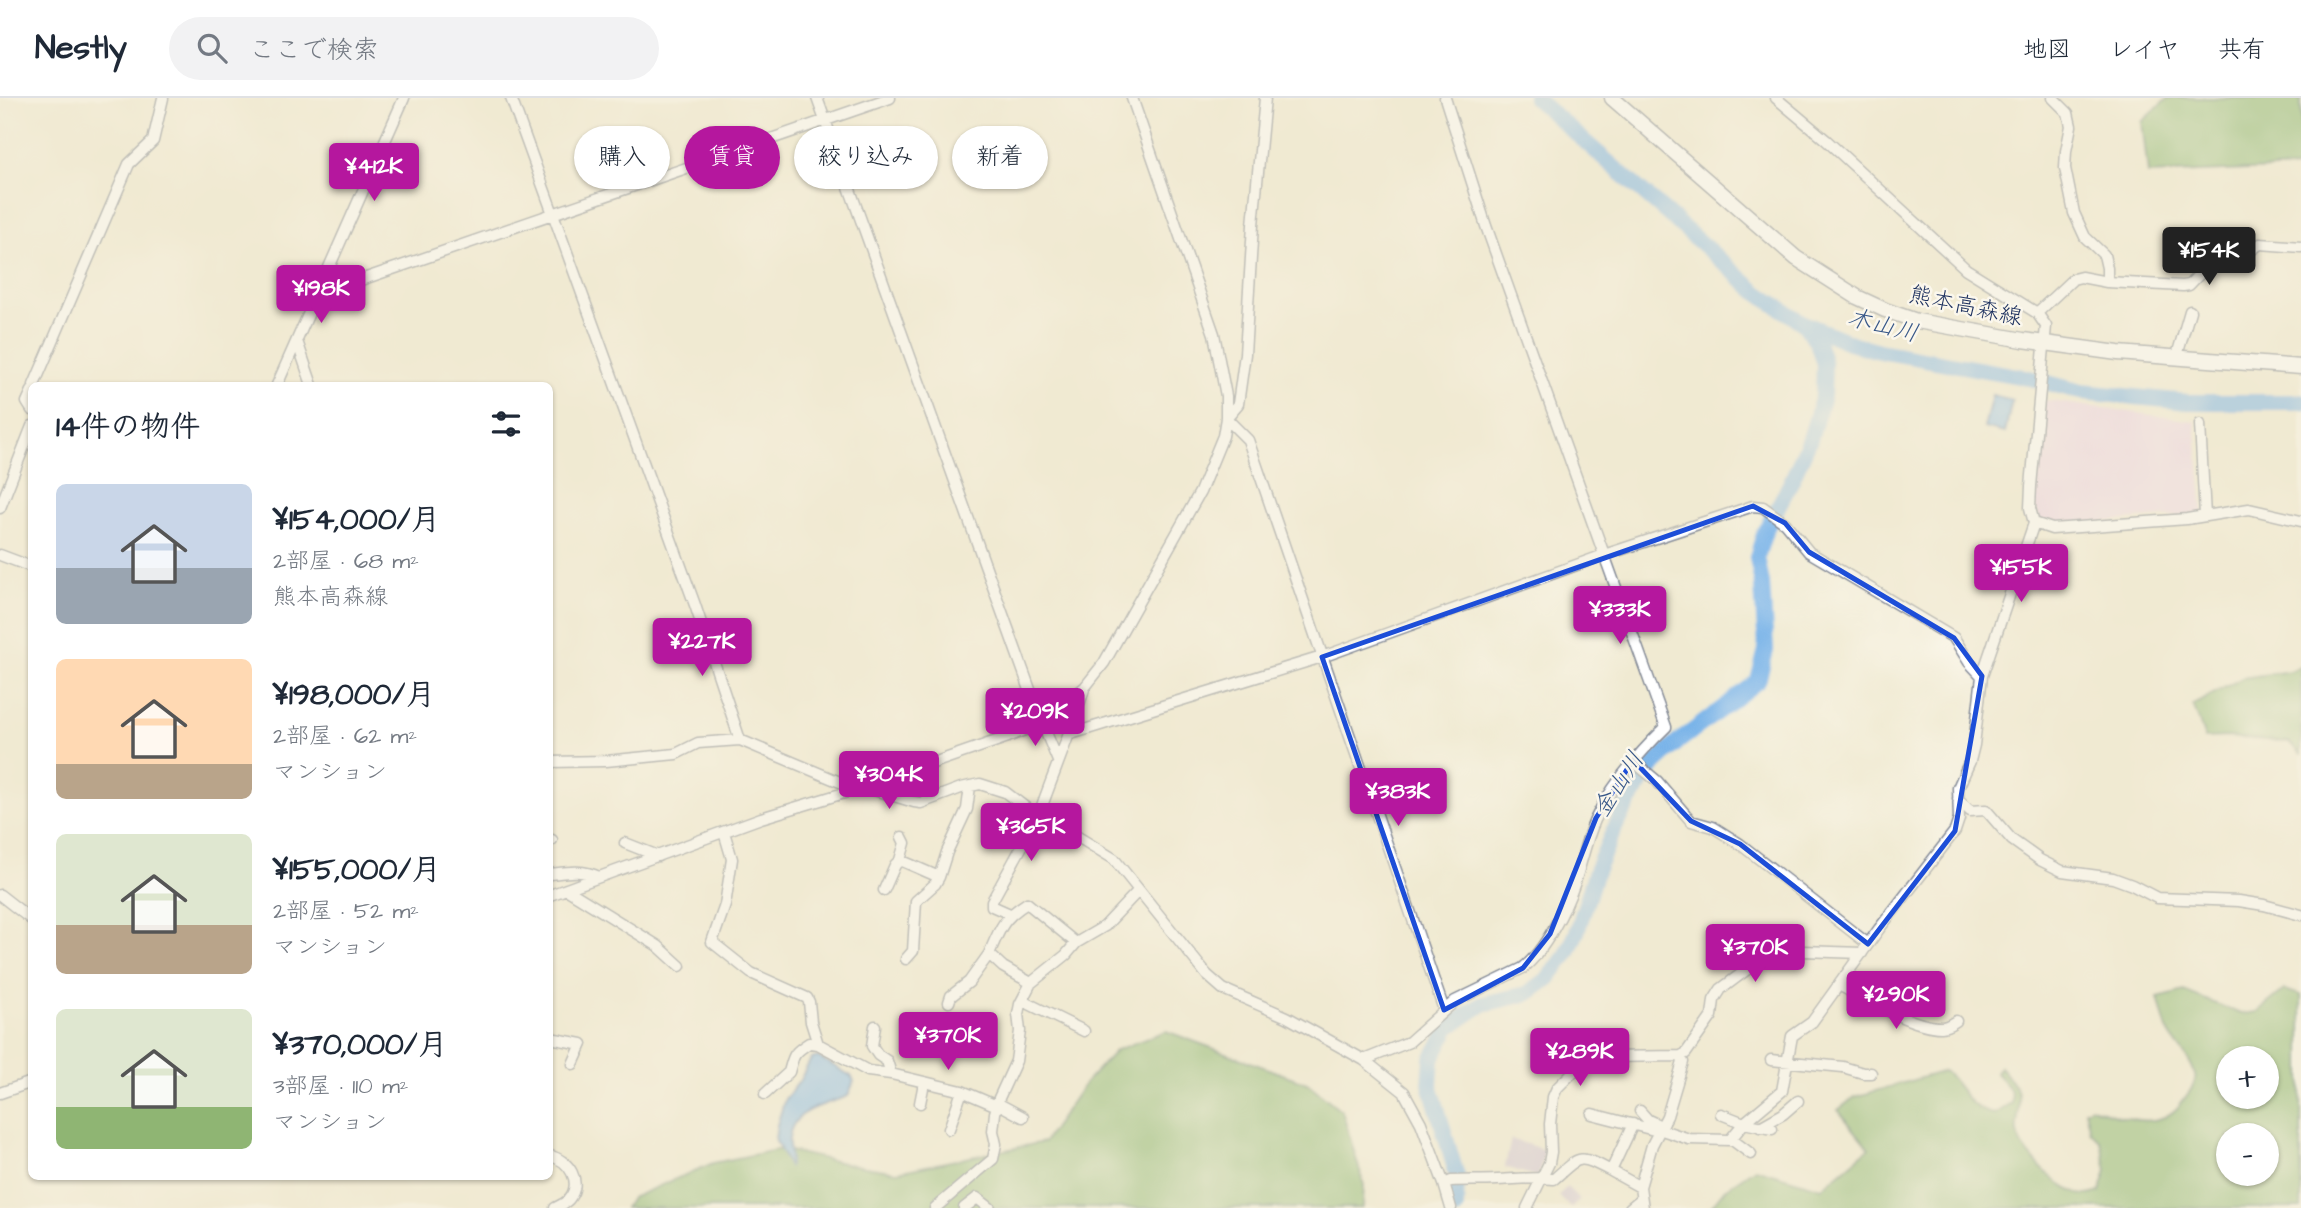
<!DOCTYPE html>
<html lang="ja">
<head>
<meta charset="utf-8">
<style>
  body { margin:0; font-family:"Architects Daughter","Klee One",sans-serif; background:#f2f2f3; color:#1f2937; height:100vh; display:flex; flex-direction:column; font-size:26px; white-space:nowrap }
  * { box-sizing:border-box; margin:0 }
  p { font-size:23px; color:#747a83 }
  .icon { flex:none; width:38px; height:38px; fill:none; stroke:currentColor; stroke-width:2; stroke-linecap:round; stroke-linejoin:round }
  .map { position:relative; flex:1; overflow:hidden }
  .details { position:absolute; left:28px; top:284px; width:525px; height:798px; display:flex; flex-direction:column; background:#fff; border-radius:10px; box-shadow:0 2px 5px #0004 }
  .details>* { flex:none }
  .hud { position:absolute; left:574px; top:28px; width:665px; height:63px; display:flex; gap:14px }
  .buttons { position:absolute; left:2216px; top:948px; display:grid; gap:14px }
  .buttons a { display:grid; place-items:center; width:63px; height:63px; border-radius:50%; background:#fff; box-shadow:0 2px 5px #0004; font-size:35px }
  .price { position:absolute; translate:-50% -60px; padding:0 16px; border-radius:7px; background:#b5179e; color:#fff; font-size:23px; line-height:46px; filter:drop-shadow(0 2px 4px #0008) }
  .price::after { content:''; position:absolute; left:50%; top:42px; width:21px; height:16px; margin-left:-10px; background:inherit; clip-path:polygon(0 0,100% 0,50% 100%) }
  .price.on { background:#222; color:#fff }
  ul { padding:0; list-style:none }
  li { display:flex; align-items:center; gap:21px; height:175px; padding:0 28px }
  li span { display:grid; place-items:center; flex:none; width:196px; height:140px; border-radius:10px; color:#555 }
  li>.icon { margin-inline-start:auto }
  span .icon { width:84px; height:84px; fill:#fffc; stroke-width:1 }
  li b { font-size:30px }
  h2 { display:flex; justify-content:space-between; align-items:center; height:84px; padding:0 28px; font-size:30px }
  .pill { padding:0 24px; border-radius:32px; background:#fff; box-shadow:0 2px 5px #0004; font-size:24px; line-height:63px }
  .pill.on { background:#b5179e; color:#fff }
  header { display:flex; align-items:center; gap:42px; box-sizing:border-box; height:98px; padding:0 35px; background:#fff; border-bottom:2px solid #e0e1e3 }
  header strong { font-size:33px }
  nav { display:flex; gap:38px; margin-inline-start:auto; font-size:24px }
  .search { width:490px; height:63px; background:#f2f2f3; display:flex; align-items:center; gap:18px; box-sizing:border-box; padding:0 24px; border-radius:38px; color:#747a83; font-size:26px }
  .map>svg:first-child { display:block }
</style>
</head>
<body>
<header>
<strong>Nestly</strong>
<div class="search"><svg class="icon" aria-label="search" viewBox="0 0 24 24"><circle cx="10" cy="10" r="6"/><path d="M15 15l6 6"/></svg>ここで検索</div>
<nav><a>地図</a><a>レイヤ</a><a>共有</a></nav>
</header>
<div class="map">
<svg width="2301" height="1110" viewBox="0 0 2301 1110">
  <rect width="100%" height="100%" fill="#fbf7ec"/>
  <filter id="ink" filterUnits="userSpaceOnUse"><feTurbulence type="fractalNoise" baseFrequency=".0143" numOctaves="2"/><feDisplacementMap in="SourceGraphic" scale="14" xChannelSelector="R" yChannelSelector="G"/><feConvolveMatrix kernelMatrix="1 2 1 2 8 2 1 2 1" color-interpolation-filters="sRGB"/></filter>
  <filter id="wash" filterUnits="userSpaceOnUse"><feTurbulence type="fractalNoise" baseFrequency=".00686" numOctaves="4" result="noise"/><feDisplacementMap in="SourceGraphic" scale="28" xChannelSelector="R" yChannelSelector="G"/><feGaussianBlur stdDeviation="1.57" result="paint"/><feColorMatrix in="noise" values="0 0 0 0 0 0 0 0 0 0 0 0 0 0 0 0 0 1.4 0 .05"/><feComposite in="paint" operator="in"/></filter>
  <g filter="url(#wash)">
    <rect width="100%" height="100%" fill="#f0ead2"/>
    <path fill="#edd1e9" d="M2043,302L2195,323L2203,416L2051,428L2040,423L2034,405Z"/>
    <path fill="#ccbfd4" d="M1511,1041L1545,1052L1538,1079L1505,1069Z
      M1567,1089L1580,1102L1571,1110L1559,1097Z"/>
    <path fill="#87b66e" stroke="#517266" stroke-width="2" fill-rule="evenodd" d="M2168,0H2301V70L2148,76L2142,24Z
      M2301,569V656L2290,644L2228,639L2205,640L2193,607L2242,580L2290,573Z
      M2284,892L2301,897V1110H1710L1726,1090L1755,1070L1822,1090L1869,1050L1838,1012L1855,999L1944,973C1963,989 1967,1012 1994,1016L2011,1006C2014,991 2005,985 1996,975L2000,969C2017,988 2021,993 2018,1018C2017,1024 2016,1030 2017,1035C2023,1055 2055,1086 2074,1094C2083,1099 2091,1097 2100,1094L2107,1072L2101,1044L2090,1033L2085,1012L2091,1009C2124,1019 2162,1037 2184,1001C2189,994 2197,986 2195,977C2191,959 2174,947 2167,931C2163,921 2161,910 2158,900L2184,893L2241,916L2257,914ZM2228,961H2266V999H2228ZM2228,1038H2266V1076H2228Z
      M1166,933L1307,985L1342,1013L1364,1087L1363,1110H625L631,1100L713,1065L781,1051L847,1066L897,1074L1044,1044L1085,985L1116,952Z"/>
    <path fill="#78b3e9" stroke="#4a71a4" stroke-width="2" d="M1992,297L2012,302L2005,335L1984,330Z
      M818,959L851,978L854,983L848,998C826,1007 791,1011 789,1041C788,1051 792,1059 789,1069L775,1041L777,1027L785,1001L799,984L811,961Z"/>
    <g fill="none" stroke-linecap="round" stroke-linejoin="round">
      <path stroke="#78b3e9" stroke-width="16" d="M1535,0L1758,195L1803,225L1854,246L1879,253L2029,280L2082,294L2188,304H2301
        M1456,1110L1457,1078L1430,986L1432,961L1449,929L1483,906L1527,896L1548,881L1567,856L1577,834L1596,773L1609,743L1620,719L1646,677L1655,665L1678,644L1758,583L1766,552L1762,486L1757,459L1765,433L1790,386L1810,341L1823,298L1824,266L1817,244L1803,225"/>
    </g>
  </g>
  <g filter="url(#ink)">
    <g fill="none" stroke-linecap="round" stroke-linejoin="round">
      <g stroke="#868c98" stroke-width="13">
        <path id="minor" d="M511,0L695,507L740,642
          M817,0L1042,625L1058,663
          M1265,0L1253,127L1245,256L1238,306L1226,320L1248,342L1444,912
          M2053,0L2068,15L2071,28L2066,53L2065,70L2074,115L2085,139L2104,157L2107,170V184
          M317,197L890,0
          M2037,215L2073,181L2081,179L2107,184L2183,188L2189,187L2214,161L2240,160L2260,146L2301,149
          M297,243L312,287
          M2176,261L2190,213
          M34,287L129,66L153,43L163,0
          M277,287L404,0
          M32,293L27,304L32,312
          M2200,326L2205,418
          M0,410L32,328
          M2034,425L2052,431L2187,421L2249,411L2301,423
          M0,457L32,469
          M1084,591C1071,635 1053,676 1038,719L1055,725L1114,761L1207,877L1223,891L1287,919L1364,962L1404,994L1421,1025L1444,1086L1451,1110
          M1071,636L1322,559L1604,457L1753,408L1763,409L1785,425L1809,454L1954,540L1969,564L1982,578
          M1633,663L1657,683L1691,723L1713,729L1740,746L1868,846
          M550,664L606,663L676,656L698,645L740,642L847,687L864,689L914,704L921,705L961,690L980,686L1005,694L1038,719L992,803V808L1010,816
          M1958,701L1970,713L1986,712L2012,742L2040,762L2062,773L2113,780L2132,787L2157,800L2239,803L2264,807L2301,817
          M724,734L732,761L725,807L712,844L751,875L807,900L809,904L811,924L818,946
          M550,743L552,742
          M625,745L658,758
          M900,762L905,745L902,739
          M550,776C567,774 583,771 599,779
          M566,791L658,848L680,868
          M884,792L895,767L900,762L939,779L947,754L967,711L970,688
          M0,797L32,822
          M550,797L761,720L864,689L1008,639L1042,625L1085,589L1104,565L1200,394L1223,338L1226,320V298L1214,236L1132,0
          M989,856C1000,830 1003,820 1027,805L1076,845
          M906,861L913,853L916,803L935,786L939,779
          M1839,887C1863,900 1914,930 1942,929C1947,929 1951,926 1956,923
          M1023,903L1084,933
          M949,904L951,898L969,884L989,856L1003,869L1031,885
          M875,928L872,948L878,957L887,963L891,976L962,993
          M550,940L582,946L573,966
          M1364,962L1409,944L1455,903L1523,870C1545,853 1566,810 1575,784C1582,763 1586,742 1595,722C1611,688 1639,655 1666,629L1486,128L1445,0
          M1771,962L1843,969L1863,975H1871
          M0,995L32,984
          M765,996L789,974C794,957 792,956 809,945L818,946L868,973L891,976
          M920,1005L924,985
          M997,1005L1023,1019
          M1640,1013L1648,1022L1661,1028
          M1592,1016L1658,1033
          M1721,1016L1744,1025L1772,1031
          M1633,1026L1611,1073L1640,1089
          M1760,1029L1783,1016L1798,1003
          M949,1031L962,993L997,1008
          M1659,1031L1689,1041L1730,1042L1744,1025L1782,993L1792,938L1812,924L1879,831L1955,733L1959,721L1958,690L1970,663L1974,647L1982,578L2034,425L2030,410L2031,388L2046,228L2037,215L1966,171L1826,42L1776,0
          M1731,1041L1751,1056
          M550,1058C569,1062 583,1084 569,1101C566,1105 559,1108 555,1110
          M1444,1086L1451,1083C1467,1082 1482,1083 1497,1082C1517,1081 1535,1079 1554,1081C1581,1057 1578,1056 1611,1073
          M935,1110L993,1061L996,1046L993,1033L995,1015L999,1000L1016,963L1020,933L1018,916L1020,906L1031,885L1066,857L1076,845L1105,828L1138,793
          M964,1110L977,1100L990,1110
          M1527,1110L1549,1065L1551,1054L1550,1026L1553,999L1557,990L1577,970L1588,963L1606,959L1681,958L1686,955L1712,918L1714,902L1721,891L1773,852L1862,855
          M1630,1110L1641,1101
          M1643,1110L1640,1089L1652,1047L1667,1018L1683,964L1681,958"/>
      </g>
      <g stroke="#868c98" stroke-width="17">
        <path id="major" d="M1612,0L1796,160L1857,199L1885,212L1917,223L2023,242L2118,255L2301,269"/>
      </g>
      <use href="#minor" stroke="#fff" stroke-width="10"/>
      <use href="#major" stroke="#fff" stroke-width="14"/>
    </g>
  </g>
  <path d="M0 0H2301V1110H0ZM1753,408L1785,425L1809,454L1954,540L1982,578L1955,733L1868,846L1740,746L1691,723L1633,662L1596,720L1550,836L1523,870L1444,912L1322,559Z" fill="#f0ead2" fill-opacity=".55" fill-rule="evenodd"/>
  <path fill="none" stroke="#1d4ed8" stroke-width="5" stroke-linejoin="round" d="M1753,408L1785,425L1809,454L1954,540L1982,578L1955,733L1868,846L1740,746L1691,723L1633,662L1596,720L1550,836L1523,870L1444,912L1322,559Z"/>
  <g text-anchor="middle" stroke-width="5" stroke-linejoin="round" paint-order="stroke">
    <g font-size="23" fill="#1b2f5e" stroke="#fbf7ec">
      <text transform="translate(1966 207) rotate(12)" y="8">熊本高森線</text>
    </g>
    <g font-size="24" font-style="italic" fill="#375788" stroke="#fbf7ec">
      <text transform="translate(1883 227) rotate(14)" y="8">木山川</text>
      <text transform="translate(1618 686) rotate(-57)" y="8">金山川</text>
    </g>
  </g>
</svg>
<div class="buttons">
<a>+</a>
<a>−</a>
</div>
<b class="price" style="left:374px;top:105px">¥412K</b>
<b class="price on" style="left:2209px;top:189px">¥154K</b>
<b class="price" style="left:321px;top:227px">¥198K</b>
<b class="price" style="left:2021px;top:506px">¥155K</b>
<b class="price" style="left:1620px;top:548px">¥333K</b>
<b class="price" style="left:702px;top:580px">¥227K</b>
<b class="price" style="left:1035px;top:650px">¥209K</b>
<b class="price" style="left:889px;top:713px">¥304K</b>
<b class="price" style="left:1398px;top:730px">¥383K</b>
<b class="price" style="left:1031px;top:765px">¥365K</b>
<b class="price" style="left:1755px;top:886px">¥370K</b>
<b class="price" style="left:1896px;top:933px">¥290K</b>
<b class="price" style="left:948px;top:974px">¥370K</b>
<b class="price" style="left:1580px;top:990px">¥289K</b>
<div class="hud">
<a class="pill">購入</a>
<a class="pill on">賃貸</a>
<a class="pill">絞り込み</a>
<a class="pill">新着</a>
</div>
<section class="details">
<h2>14件の物件<svg class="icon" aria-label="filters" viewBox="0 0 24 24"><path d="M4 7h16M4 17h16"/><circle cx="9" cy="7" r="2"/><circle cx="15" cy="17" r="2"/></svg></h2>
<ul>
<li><span style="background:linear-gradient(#c9d6e8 60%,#9aa5b1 0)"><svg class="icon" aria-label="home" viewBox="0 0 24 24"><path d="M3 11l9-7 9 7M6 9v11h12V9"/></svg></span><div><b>¥154,000/月</b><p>2部屋 · 68 m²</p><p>熊本高森線</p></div></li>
<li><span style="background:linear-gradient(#ffd9b3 75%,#b9a48a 0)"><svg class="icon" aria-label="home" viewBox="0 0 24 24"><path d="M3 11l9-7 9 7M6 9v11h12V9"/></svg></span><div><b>¥198,000/月</b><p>2部屋 · 62 m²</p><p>マンション</p></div></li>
<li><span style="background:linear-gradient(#dfe7d0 65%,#b9a48a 0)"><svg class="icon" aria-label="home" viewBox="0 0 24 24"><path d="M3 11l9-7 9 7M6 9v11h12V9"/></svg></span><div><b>¥155,000/月</b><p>2部屋 · 52 m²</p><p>マンション</p></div></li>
<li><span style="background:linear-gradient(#dfe7d0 70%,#8fb573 0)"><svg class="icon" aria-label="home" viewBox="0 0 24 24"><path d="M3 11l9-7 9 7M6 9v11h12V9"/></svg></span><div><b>¥370,000/月</b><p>3部屋 · 110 m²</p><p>マンション</p></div></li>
</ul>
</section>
</div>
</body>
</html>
